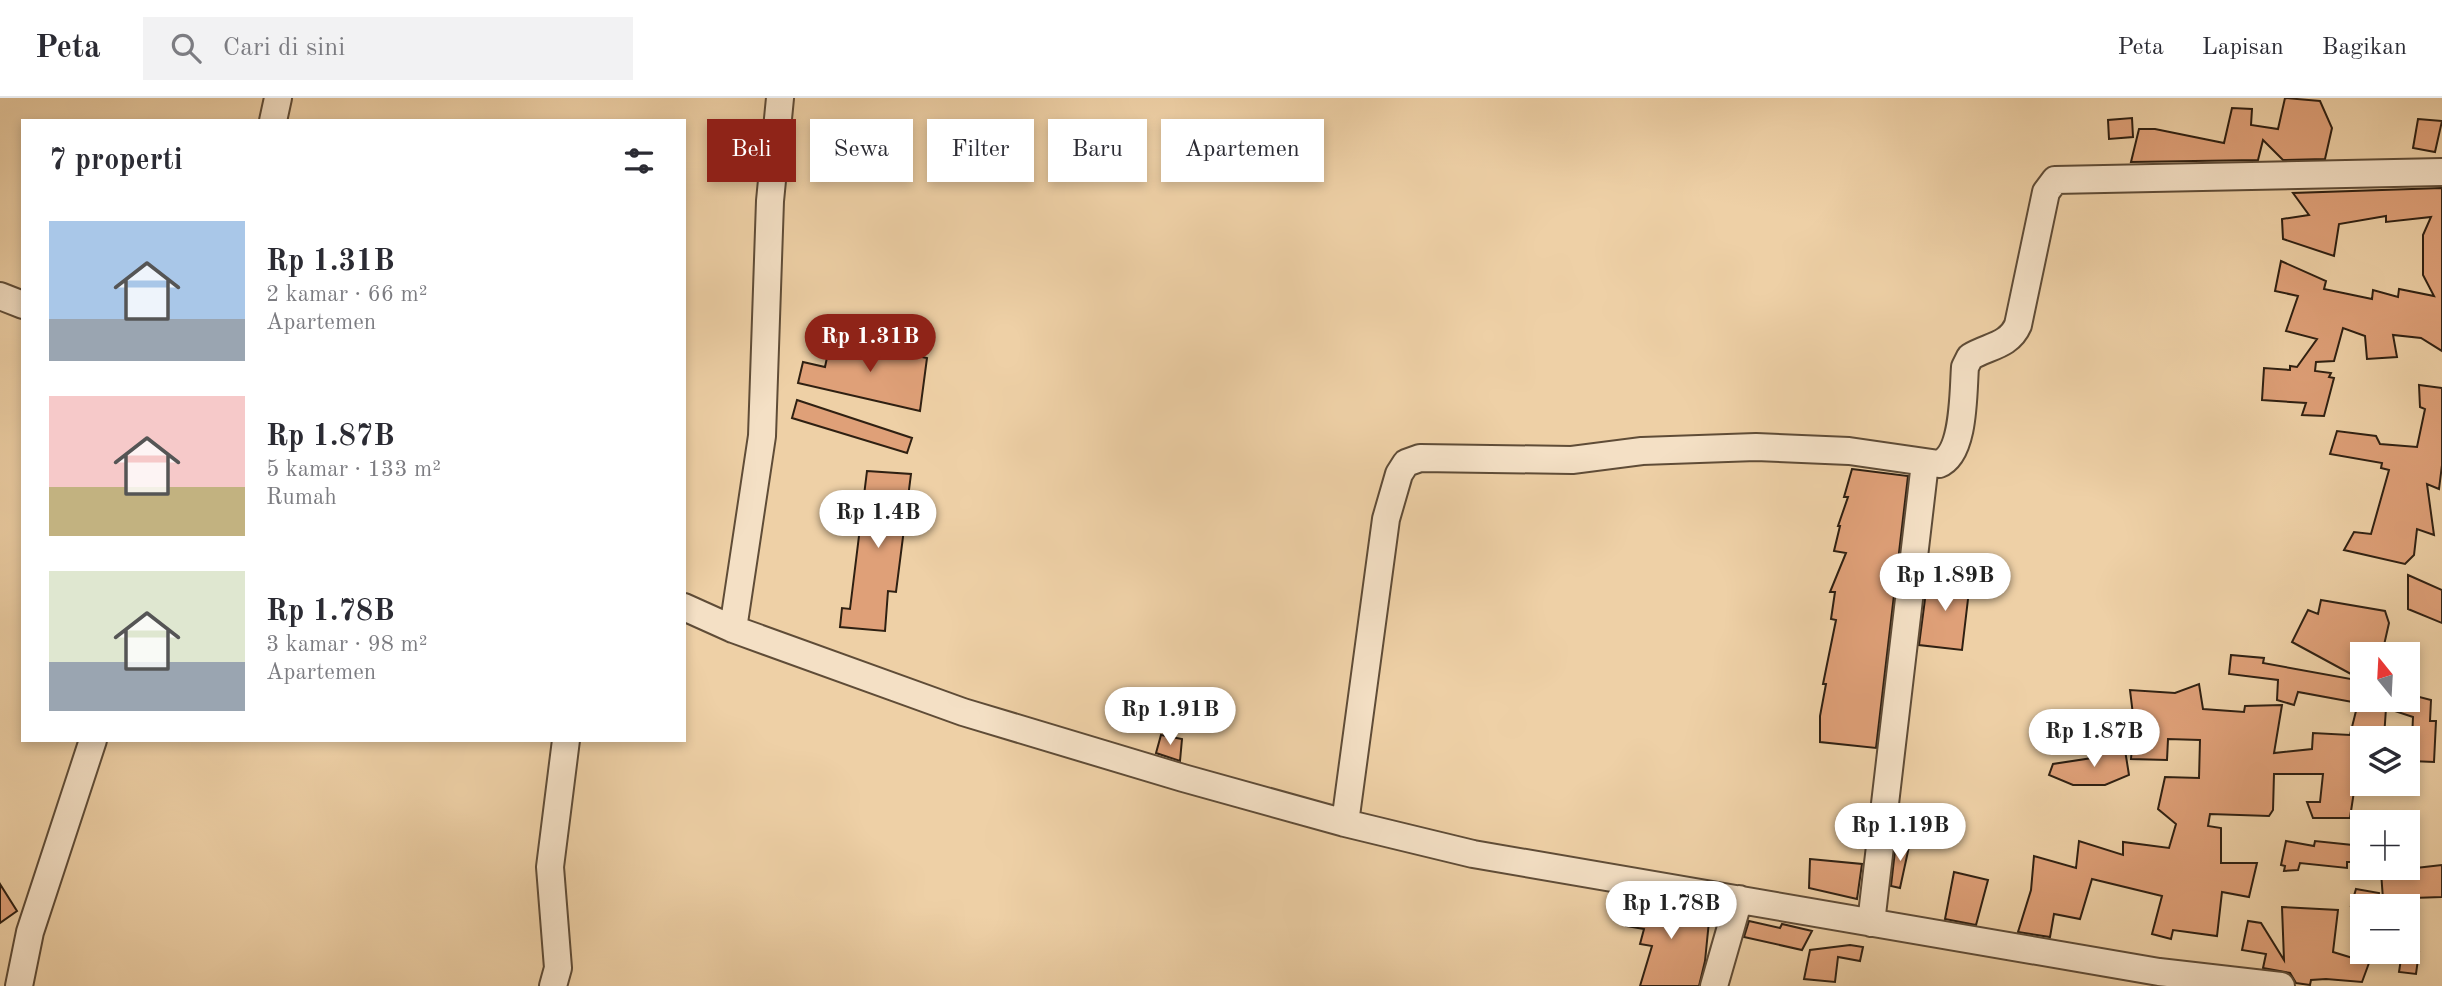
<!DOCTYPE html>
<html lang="id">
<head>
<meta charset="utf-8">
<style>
  body { margin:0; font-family:"Old Standard TT",serif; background:#f2f2f3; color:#2b2b33; height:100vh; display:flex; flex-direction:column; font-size:26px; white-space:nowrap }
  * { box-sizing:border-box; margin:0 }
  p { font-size:23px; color:#7c7c81 }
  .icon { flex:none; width:38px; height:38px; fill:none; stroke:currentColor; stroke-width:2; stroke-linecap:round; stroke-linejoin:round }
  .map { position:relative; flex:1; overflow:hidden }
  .panel { position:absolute; left:21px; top:21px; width:665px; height:623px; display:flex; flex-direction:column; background:#fff; border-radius:0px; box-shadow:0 4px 10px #0003 }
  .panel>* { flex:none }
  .hud { position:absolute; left:707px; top:21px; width:665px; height:63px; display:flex; gap:14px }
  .needle { width:46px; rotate:342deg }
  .tools { position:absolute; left:2350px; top:544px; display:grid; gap:14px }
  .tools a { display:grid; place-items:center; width:70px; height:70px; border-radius:0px; background:#fff; box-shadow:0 4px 10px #0003; font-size:35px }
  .price { position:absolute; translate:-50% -60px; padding:0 16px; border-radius:24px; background:#fff; color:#222; font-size:23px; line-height:46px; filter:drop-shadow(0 2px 4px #0008) }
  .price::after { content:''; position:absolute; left:50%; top:42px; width:21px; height:16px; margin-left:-10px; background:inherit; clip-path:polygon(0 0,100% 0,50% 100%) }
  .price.selected { background:#8f2418; color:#fff }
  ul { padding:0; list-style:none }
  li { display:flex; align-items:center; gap:21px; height:175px; padding:0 28px }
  li span { display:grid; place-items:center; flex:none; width:196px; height:140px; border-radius:0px; color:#555 }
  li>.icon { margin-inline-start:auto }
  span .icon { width:84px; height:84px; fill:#fffc; stroke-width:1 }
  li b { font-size:30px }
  h2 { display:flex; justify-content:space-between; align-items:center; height:84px; padding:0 28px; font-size:30px }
  .pill { padding:0 24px; border-radius:0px; background:#fff; box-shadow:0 4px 10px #0003; font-size:24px; line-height:63px }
  .pill.selected { background:#8f2418; color:#fff }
  header { display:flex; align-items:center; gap:42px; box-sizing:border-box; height:98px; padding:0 35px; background:#fff; border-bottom:2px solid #e1e1e2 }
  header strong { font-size:33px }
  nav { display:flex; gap:38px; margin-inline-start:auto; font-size:24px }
  .search { width:490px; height:63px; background:#f2f2f3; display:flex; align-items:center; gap:18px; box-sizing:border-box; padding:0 24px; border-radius:0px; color:#7c7c81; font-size:26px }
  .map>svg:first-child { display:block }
</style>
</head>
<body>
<header>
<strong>Peta</strong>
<div class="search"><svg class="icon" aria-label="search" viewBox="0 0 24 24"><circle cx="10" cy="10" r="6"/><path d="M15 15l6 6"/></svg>Cari di sini</div>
<nav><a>Peta</a><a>Lapisan</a><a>Bagikan</a></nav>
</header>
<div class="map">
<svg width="2442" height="888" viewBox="0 0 2442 888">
  <rect width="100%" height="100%" fill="#eed0a6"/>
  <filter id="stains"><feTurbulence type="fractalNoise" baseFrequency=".00286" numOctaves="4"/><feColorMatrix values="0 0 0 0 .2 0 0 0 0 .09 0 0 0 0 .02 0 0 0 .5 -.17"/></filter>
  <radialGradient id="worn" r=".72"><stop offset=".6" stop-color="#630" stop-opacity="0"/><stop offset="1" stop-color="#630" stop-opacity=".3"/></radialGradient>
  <path fill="#dfa078" stroke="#2f2012" stroke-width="2" d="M2285,0L2320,3L2332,30L2325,61L2283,62L2263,42L2258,62L2131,64L2139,31H2155L2224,45L2232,10L2252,11L2251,27L2278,31Z
    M2132,20L2133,39L2109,41L2108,22Z
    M2418,21L2442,23L2435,54L2413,50Z
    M2442,90V253L2421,240L2393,237L2397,259L2367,261L2365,238L2343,230L2334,263L2316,264L2315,273L2331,275L2329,279L2334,280L2324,318L2302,317L2306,305L2262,302L2264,270L2290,272V268L2297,269L2317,241L2286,233L2298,198L2275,193L2281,163L2326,183L2324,191L2372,201L2373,192L2398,199L2399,191L2434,198L2423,177V137L2431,119L2386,124V118L2339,126L2334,158L2283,141L2282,121L2309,117L2293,95Z
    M831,241L927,260L920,313L798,285L803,264L825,269Z
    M2419,287L2442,290V367L2439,391L2427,386L2434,437L2417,431L2414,457L2405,466L2344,452L2354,434L2371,436L2389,372L2381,370L2382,365L2330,356L2337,333L2376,338L2380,346L2417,349L2425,311L2420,309Z
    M797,302L912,340L907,355L792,320Z
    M1852,371L1908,378L1876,650L1820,644V618L1826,586H1823L1836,522L1831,521L1835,494H1830L1846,455L1834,453L1840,428H1838L1848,399H1844Z
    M867,373L911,376L896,494L888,493L885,533L840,529L842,510L850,511Z
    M2408,477L2442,492V525L2408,511Z
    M1928,478L1970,484L1962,552L1919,547Z
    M2321,502L2385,513L2389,525L2382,556H2362V582L2292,544L2308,512L2318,516Z
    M2231,557L2264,560L2263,565L2362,583V602H2408V596L2431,602L2430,623H2436L2434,664L2411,663L2413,619L2386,610L2384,640H2362L2350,720H2313L2307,704H2320L2323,676H2274L2273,712L2269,718L2210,716L2208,728L2221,730V765H2257L2249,799L2222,794L2217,838L2173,832L2171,841L2152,836L2162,798L2092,781L2080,821L2054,816L2050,839L2018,834L2031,792L2034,758L2076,770L2079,743L2123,757V744L2169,750L2176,726L2158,711L2165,679L2199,680L2200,642L2168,641L2167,662L2131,661L2134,625L2130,592L2175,595L2199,586L2203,611L2244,614L2245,608L2282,607L2274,655L2312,651L2313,635L2350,637L2358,605L2298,594L2294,607L2277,602L2278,582L2229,576Z
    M1161,637L1182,641L1180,663L1156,655Z
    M2104,649L2125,652L2129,677L2105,687H2073L2049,677L2053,666L2092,660Z
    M2286,743L2314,748L2315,743L2362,748V764H2347V770L2300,765L2298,772L2284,773L2285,768L2281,767Z
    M1896,744H1910L1900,790L1891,788Z
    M1810,761L1862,766L1857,801L1809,790Z
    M2442,767V799L2383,801L2381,774Z
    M1954,774L1988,782L1976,827L1945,821Z
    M0,786L17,813L0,825Z
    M2356,791L2379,795L2377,808H2351Z
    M1626,798L1710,813L1705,863L1699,888H1640L1652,848L1640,846L1644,831L1626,828L1629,809L1626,808Z
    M2282,809L2338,812L2333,854L2369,865L2362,884L2326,881L2311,882L2310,887L2296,885L2290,875L2263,870L2266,856L2242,852L2248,823L2261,825L2284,862Z
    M1749,823L1780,830L1782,826L1812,833L1802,852L1744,839Z
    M1850,847L1863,849L1860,863L1838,859L1835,884L1804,881L1810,852Z
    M2402,854H2419L2416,876L2399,874Z"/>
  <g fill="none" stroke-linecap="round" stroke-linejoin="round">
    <g stroke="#5f4c37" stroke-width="30">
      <path id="minor" d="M273,23L278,0
        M0,198L23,207
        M684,509L733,531L963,614L1183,680L1345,725L1473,756L2159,874L2281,888
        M733,531L762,338L770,103L780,0
        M1345,725L1386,421L1399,376L1406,365L1420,360L1572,362L1642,353L1756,349L1849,353L1939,366C1965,356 1963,294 1965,269L1970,259C1988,248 2009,248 2018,227L2046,94L2055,82L2442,74
        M1871,825L1925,365
        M19,888L30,834L93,642
        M553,888L558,870L550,769L566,642
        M1714,888L1739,801"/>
    </g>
    <use href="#minor" stroke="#f4e0c5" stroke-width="26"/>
  </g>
  <rect width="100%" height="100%" filter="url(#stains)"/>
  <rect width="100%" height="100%" fill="url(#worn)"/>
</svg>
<div class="tools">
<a><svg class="needle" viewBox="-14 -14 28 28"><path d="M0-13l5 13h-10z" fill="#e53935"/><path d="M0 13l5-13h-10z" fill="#7c7c81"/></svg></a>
<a><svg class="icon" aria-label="layers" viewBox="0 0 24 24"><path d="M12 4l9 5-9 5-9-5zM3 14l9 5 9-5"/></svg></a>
<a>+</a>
<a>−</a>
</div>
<b class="price selected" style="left:870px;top:276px">Rp 1.31B</b>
<b class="price" style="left:878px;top:452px">Rp 1.4B</b>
<b class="price" style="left:1945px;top:515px">Rp 1.89B</b>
<b class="price" style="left:1170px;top:649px">Rp 1.91B</b>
<b class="price" style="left:2094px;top:671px">Rp 1.87B</b>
<b class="price" style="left:1900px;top:765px">Rp 1.19B</b>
<b class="price" style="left:1671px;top:843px">Rp 1.78B</b>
<div class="hud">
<a class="pill selected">Beli</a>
<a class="pill">Sewa</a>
<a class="pill">Filter</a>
<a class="pill">Baru</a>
<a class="pill">Apartemen</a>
</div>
<section class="panel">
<h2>7 properti<svg class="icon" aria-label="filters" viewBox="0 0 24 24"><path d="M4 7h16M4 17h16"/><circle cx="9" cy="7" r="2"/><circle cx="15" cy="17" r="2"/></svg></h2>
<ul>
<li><span style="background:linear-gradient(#a9c7e8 70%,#9aa5b1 0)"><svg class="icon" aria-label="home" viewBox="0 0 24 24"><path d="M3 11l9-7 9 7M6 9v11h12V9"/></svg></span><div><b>Rp 1.31B</b><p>2 kamar · 66 m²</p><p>Apartemen</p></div></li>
<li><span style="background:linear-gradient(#f6c9c9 65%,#c2b280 0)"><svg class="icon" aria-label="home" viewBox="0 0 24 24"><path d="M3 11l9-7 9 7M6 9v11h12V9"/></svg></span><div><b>Rp 1.87B</b><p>5 kamar · 133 m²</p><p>Rumah</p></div></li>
<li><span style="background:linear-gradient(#dfe7d0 65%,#9aa5b1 0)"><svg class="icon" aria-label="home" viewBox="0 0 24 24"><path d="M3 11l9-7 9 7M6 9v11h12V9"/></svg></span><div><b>Rp 1.78B</b><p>3 kamar · 98 m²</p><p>Apartemen</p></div></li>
</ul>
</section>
</div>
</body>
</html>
